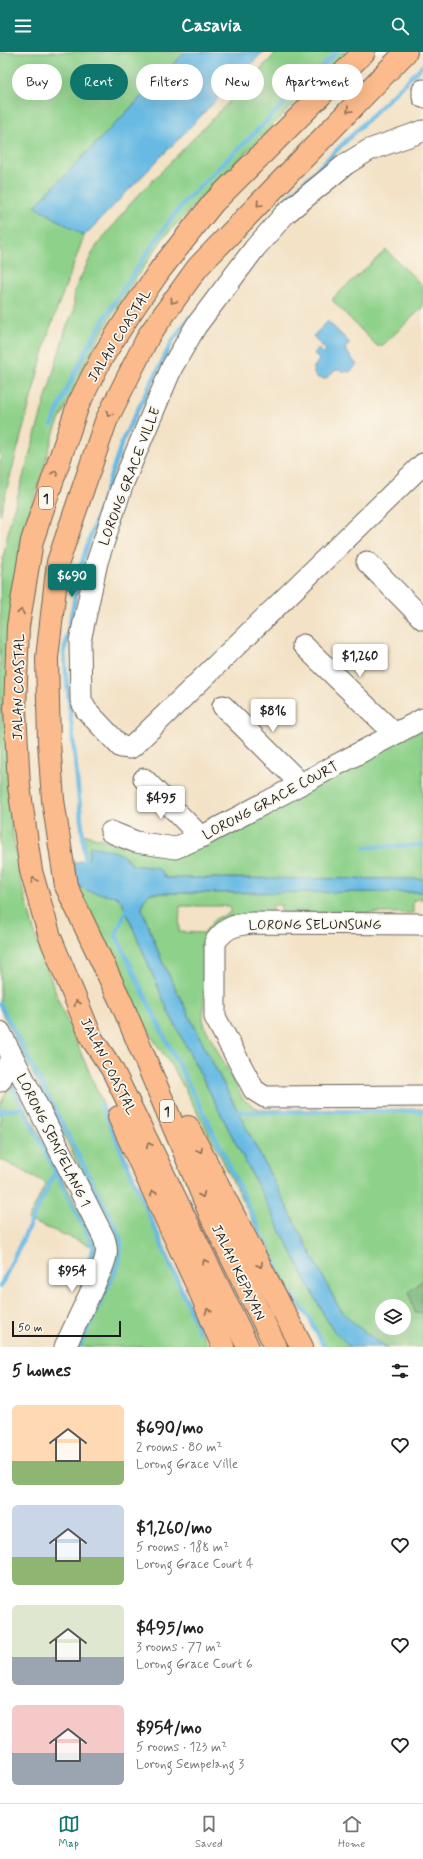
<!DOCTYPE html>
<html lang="en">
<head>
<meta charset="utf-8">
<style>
  body { margin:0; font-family:Mynerve,sans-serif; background:#f2f2f2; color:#222; height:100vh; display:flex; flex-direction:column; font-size:15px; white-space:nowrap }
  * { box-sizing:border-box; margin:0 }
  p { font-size:13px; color:#767676 }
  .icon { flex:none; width:22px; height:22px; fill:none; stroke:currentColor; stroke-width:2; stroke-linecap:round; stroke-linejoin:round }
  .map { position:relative; height:1295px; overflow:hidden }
  .drawer { display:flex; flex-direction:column; background:#fff; flex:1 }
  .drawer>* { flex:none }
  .hud { position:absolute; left:12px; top:12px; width:399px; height:36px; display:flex; gap:8px }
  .fabs { position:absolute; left:375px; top:1247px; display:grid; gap:8px }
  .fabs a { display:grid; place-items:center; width:36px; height:36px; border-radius:50%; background:#fff; box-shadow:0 4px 16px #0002; font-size:20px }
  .scale { position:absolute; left:12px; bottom:10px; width:109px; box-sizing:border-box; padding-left:4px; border:2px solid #1c1c1c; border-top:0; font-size:11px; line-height:14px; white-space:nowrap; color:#1c1c1c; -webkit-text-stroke:3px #fbf7ec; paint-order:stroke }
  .price { position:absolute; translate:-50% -34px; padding:0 9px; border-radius:4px; background:#fff; color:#222; font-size:13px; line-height:26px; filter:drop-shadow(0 1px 2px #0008) }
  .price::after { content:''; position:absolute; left:50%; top:24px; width:12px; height:9px; margin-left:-6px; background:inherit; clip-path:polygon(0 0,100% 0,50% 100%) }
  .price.on { background:#0f766e; color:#fff }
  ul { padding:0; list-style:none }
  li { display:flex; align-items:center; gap:12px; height:100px; padding:0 12px }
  li span { display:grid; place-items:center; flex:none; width:112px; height:80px; border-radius:6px; color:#555 }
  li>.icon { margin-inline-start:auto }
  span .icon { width:48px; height:48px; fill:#fffc; stroke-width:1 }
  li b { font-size:17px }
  h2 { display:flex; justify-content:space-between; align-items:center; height:48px; padding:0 12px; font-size:17px }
  .chip { padding:0 14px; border-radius:18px; background:#fff; box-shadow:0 4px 16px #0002; font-size:14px; line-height:36px }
  .chip.on { background:#0f766e; color:#fff }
  header { display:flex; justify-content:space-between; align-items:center; height:52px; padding:0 12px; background:#0f766e; color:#fff; font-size:18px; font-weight:700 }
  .tabs { display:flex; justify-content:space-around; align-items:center; height:56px; border-top:1px solid #e0e0e0; background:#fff; font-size:11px; color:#767676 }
  .tabs a { display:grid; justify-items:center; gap:2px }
  .tabs .on { color:#0f766e }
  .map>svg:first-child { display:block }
</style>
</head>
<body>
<header><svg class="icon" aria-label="menu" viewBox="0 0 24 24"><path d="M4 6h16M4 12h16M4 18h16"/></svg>Casavia<svg class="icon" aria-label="search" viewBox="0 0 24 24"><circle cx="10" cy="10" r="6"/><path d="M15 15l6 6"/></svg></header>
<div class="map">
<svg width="423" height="1295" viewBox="0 0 423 1295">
  <rect width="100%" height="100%" fill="#fbf7ec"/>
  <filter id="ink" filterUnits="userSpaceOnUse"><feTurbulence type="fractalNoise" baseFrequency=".025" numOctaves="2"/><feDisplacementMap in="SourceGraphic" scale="8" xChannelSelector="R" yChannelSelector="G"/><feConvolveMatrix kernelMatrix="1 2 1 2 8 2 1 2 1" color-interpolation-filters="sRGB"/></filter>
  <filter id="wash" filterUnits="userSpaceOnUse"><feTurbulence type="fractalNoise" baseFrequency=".012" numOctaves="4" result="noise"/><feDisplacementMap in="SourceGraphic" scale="16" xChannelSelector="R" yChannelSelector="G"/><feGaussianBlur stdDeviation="0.9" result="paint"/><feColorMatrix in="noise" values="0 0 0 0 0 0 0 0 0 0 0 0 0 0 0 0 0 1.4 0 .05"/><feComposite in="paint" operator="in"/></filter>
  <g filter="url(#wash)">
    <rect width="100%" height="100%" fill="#f3e2c6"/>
    <path fill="#8ed18a" stroke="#557653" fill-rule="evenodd" d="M0,0H185L35,154L84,184L49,279L0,463Z
      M277,0H346L308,37L164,185L114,259L82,318L55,378L21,488L9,724L12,778L20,826L34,879L59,950L208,1295H76L115,1210L117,1189L0,957V523L10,470L67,273L74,259V239L95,196L130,152Z
      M386,198L423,234V255L382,294H377L333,249V246Z
      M423,678V827L166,826L158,816L132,813L127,806L90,795L89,807L85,808L83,782L146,799Z
      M70,811H74L78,834L116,844L122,850L168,959L324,1263L334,1279L350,1295H323L309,1268L284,1233L216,1095L176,1021L155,990L125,938L79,841Z
      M423,840V847L413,848V861H281V853H273L272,861C246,863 215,859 206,890L203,966L205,975L243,1047L251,1053L261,1058L423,1057V1228L409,1240L415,1261H423V1295C412,1295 399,1295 388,1295C374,1292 347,1266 338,1254L204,994L161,907L142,857L143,850L150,841ZM180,854H230V861L215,867L204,881L179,880ZM382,1254H404V1276H382Z
      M13,1031L96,1191L97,1196L93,1212L89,1210L94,1195L28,1168L46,1131L0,1107V1053L10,1032Z"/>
    <path fill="#72b376" stroke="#476849" d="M423,1228V1261H415L409,1240Z"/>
    <path fill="#68bae3" stroke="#426b80" d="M185,0H263L84,184L35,154Z
      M328,269L348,289L349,291L345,297L346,299L357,313L350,320L336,318L325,327L318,326L314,322V315L319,308L314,301L319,297L323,301L326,298L313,284Z
      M90,794C107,798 122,798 132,813L158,816L166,826L423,827V840L150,841L143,850L142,857L161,907L204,994L338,1254C351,1271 369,1284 387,1295H350L334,1279L324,1263L168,959L122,850L116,844L91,840L78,834L74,811L89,807Z"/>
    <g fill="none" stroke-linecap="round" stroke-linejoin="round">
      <path stroke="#68bae3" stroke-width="4.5" d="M279,155L423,13
        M52,373L65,341L87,297L110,257L160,182L184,150L337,0
        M365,795L423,793
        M86,814L64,600L83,507L123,387L173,288L189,266
        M128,853L116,883L166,988L220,1094L285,1233L310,1267L324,1295
        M0,952L119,1182L121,1190L119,1211L79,1295
        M13,1036L94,1196L87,1211
        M101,1052L199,1279
        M235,1060L423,1059
        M0,1061L1,1058L23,1057
        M0,1235L55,1120"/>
    </g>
  </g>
  <g filter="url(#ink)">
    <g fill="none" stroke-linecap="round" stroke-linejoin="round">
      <g stroke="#676158" stroke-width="23">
        <path id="minor" d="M423,38V45
          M423,79L369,98L346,112L285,162L255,196L196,274L172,315L123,431L97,510L80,589L81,648L86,658L121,695L130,696L134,693L423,412
          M367,510L423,567
          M303,593L395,682
          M223,654L300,731
          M144,727L201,785
          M111,780L136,790L175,796L201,785L423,667
          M423,872L252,871C234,873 226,875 215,890V965L254,1038L265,1045L423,1044
          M0,980L104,1186C108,1198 107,1204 102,1216L65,1295
          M0,1029L12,1004"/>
      </g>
      <g stroke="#676158" stroke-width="24">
        <path id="highway" d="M119,1065L202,1244L223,1295
          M188,1075L302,1295
          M248,1295L112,1017L92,987L50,885L31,819L19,734L15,657L18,574L32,489L78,353L101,307L131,260L160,218L213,151L364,0
          M276,1295L212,1166L122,952L66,834L53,748L49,690L47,606L58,510L106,369L149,283L198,215L406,0"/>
      </g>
      <use href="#minor" stroke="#fff" stroke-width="21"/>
      <use href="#highway" stroke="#fbbb8c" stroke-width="22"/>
    </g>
    <defs><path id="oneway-chevron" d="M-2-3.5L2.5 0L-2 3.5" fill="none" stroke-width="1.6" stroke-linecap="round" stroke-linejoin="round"/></defs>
    <g stroke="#8c6c54">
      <use href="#oneway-chevron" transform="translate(349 58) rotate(134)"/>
      <use href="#oneway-chevron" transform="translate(259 152) rotate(134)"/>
      <use href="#oneway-chevron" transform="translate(173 249) rotate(126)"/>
      <use href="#oneway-chevron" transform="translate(109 362) rotate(117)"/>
      <use href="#oneway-chevron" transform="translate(55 421) rotate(-71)"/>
      <use href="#oneway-chevron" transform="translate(21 560) rotate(-81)"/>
      <use href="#oneway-chevron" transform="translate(34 828) rotate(-106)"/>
      <use href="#oneway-chevron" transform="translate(77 951) rotate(-112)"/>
      <use href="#oneway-chevron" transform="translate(149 1093) rotate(-116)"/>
      <use href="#oneway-chevron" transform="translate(200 1098) rotate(62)"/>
      <use href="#oneway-chevron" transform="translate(153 1141) rotate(-115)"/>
      <use href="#oneway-chevron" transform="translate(202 1143) rotate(67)"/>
      <use href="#oneway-chevron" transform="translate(205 1210) rotate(-116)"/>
      <use href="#oneway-chevron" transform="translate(260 1213) rotate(63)"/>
      <use href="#oneway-chevron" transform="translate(208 1259) rotate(-111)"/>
    </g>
  </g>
  <g text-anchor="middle" stroke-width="3.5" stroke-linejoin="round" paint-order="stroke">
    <g fill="#fbf7ec" stroke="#5f5e5a" stroke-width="1">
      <rect x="39" y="435" width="14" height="22" rx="3"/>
      <rect x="160" y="1048" width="14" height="22" rx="3"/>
    </g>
    <g font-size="13" font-weight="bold" fill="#1c1c1c">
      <text x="46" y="451">1</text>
      <text x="167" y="1064">1</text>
    </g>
    <g font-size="14" fill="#1c1c1c" stroke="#fbf7ec">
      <text transform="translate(119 283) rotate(-58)" y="5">JALAN COASTAL</text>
      <text transform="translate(129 424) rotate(-69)" y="5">LORONG GRACE VILLE</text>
      <text transform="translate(18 635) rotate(-89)" y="5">JALAN COASTAL</text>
      <text transform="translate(270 748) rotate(-28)" y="5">LORONG GRACE COURT</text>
      <text x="315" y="877">LORONG SELUNSUNG</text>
      <text transform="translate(109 1014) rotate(63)" y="5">JALAN COASTAL</text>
      <text transform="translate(54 1088) rotate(63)" y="5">LORONG SEMPELANG 1</text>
      <text transform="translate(239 1220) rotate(64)" y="5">JALAN KEPAYAN</text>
    </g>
  </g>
</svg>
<div class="fabs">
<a><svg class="icon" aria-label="layers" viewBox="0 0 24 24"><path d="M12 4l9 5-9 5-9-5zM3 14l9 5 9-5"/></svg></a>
</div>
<div class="scale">50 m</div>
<b class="price on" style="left:72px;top:546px">$690</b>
<b class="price" style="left:360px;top:626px">$1,260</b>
<b class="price" style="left:273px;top:681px">$816</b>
<b class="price" style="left:161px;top:768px">$495</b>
<b class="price" style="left:72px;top:1241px">$954</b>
<div class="hud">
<a class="chip">Buy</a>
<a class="chip on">Rent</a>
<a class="chip">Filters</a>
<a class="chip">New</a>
<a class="chip">Apartment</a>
</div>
</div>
<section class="drawer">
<h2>5 homes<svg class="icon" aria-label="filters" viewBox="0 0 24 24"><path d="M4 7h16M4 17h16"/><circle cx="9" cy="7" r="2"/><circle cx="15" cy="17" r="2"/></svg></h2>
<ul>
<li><span style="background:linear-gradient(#ffd9b3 70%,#8fb573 0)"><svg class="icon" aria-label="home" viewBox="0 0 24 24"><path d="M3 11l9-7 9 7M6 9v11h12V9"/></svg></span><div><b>$690/mo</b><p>2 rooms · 80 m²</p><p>Lorong Grace Ville</p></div><svg class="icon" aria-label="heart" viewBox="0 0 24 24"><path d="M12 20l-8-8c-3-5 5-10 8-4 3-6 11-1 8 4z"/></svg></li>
<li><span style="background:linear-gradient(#c9d6e8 65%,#8fb573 0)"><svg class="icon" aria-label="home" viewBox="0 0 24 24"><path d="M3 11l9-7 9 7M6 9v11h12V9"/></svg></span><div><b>$1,260/mo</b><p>5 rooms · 188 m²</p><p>Lorong Grace Court 4</p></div><svg class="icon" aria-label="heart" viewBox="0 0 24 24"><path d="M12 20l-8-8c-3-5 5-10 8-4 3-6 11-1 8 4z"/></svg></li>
<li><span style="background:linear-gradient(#dfe7d0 65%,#9aa5b1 0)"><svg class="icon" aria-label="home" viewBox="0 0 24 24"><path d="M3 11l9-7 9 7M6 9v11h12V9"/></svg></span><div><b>$495/mo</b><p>3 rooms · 77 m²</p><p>Lorong Grace Court 6</p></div><svg class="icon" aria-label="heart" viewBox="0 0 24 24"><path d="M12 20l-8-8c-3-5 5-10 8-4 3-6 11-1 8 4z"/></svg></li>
<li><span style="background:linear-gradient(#f6c9c9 60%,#9aa5b1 0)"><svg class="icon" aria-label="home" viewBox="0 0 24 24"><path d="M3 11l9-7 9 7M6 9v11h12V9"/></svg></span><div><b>$954/mo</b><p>5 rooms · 123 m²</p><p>Lorong Sempelang 3</p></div><svg class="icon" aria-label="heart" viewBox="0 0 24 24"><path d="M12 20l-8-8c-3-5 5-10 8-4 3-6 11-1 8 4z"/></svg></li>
</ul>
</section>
<nav class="tabs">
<a class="on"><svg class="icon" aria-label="map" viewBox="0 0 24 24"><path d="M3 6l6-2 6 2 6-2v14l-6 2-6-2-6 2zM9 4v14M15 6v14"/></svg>Map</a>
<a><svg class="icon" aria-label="saved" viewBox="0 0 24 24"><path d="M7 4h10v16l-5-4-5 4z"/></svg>Saved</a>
<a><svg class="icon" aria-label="home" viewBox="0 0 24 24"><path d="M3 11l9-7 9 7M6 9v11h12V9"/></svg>Home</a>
</nav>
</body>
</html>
